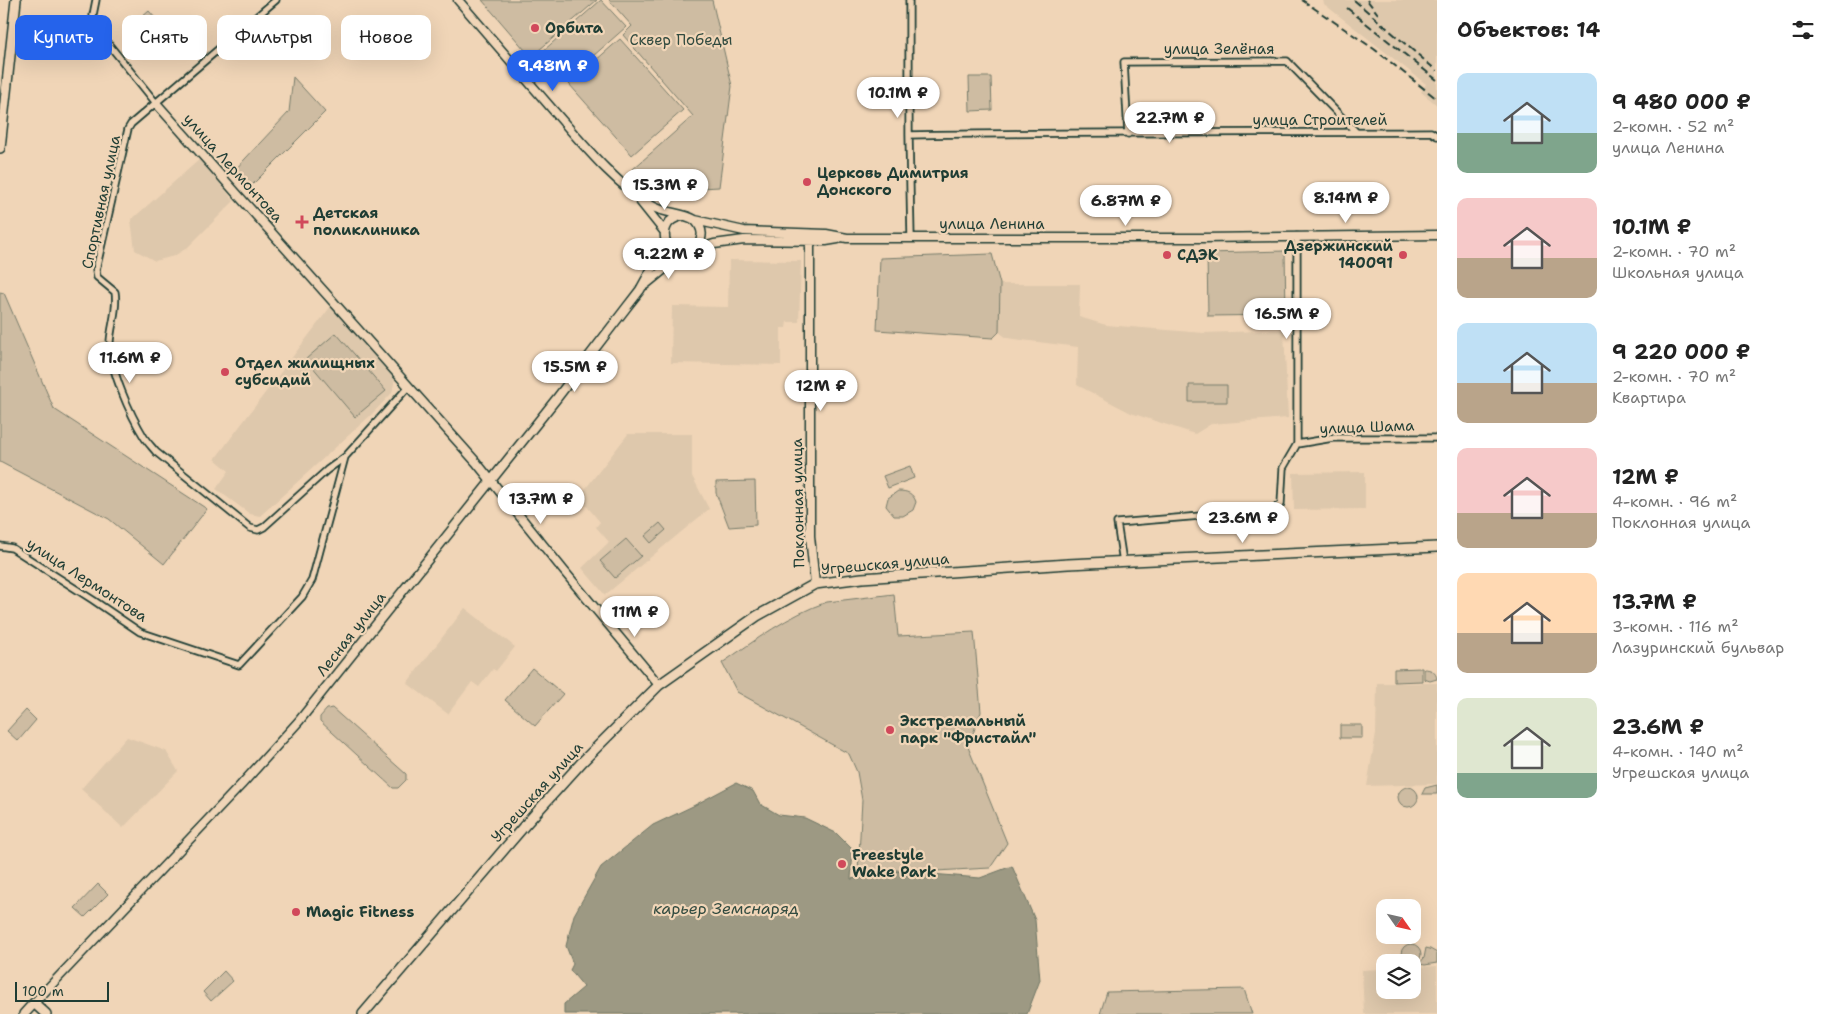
<!DOCTYPE html>
<html lang="ru">
<head>
<meta charset="utf-8">
<style>
  body { margin:0; font-family:"Shantell Sans",sans-serif; background:#f6f6f6; color:#222; height:100vh; display:flex; flex-direction:column; font-size:19px; white-space:nowrap }
  * { box-sizing:border-box; margin:0 }
  p { font-size:16px; color:#767676 }
  .icon { flex:none; width:28px; height:28px; fill:none; stroke:currentColor; stroke-width:2; stroke-linecap:round; stroke-linejoin:round }
  .map { position:relative; flex:1; overflow:hidden }
  .details { display:flex; flex-direction:column; background:#fff; width:400px }
  .details>* { flex:none }
  .hud { position:absolute; left:15px; top:15px; width:475px; height:45px; display:flex; gap:10px }
  .needle { width:32px; rotate:124deg }
  .controls { position:absolute; left:1376px; top:899px; display:grid; gap:10px }
  .controls a { display:grid; place-items:center; width:45px; height:45px; border-radius:10px; background:#fff; box-shadow:0 5px 20px #0002; font-size:25px }
  .scale { position:absolute; left:15px; bottom:12px; width:94px; box-sizing:border-box; padding-left:5px; border:2px solid #1f3d34; border-top:0; font-size:14px; line-height:18px; white-space:nowrap; color:#1f3d34; -webkit-text-stroke:4px #f0d5b7; paint-order:stroke }
  .price { position:absolute; translate:-50% -42px; padding:0 11px; border-radius:18px; background:#fff; color:#222; font-size:16px; line-height:32px; filter:drop-shadow(0 1px 2px #0008) }
  .price::after { content:''; position:absolute; left:50%; top:30px; width:15px; height:11px; margin-left:-8px; background:inherit; clip-path:polygon(0 0,100% 0,50% 100%) }
  .price.current { background:#2563eb; color:#fff }
  ul { padding:0; list-style:none }
  li { display:flex; align-items:center; gap:15px; height:125px; padding:0 20px }
  li span { display:grid; place-items:center; flex:none; width:140px; height:100px; border-radius:10px; color:#555 }
  li>.icon { margin-inline-start:auto }
  span .icon { width:60px; height:60px; fill:#fffc; stroke-width:1 }
  li b { font-size:21px }
  h2 { display:flex; justify-content:space-between; align-items:center; height:60px; padding:0 20px; font-size:21px }
  .chip { padding:0 18px; border-radius:10px; background:#fff; box-shadow:0 5px 20px #0002; font-size:18px; line-height:45px }
  .chip.current { background:#2563eb; color:#fff }
  main { display:flex; flex:1; min-height:0 }
  .map>svg:first-child { display:block }
</style>
</head>
<body>
<main>
<div class="map">
<svg width="1437" height="1014" viewBox="0 0 1437 1014">
  <rect width="100%" height="100%" fill="#f0d5b7"/>
  <filter id="ink" filterUnits="userSpaceOnUse"><feTurbulence type="fractalNoise" baseFrequency=".02" numOctaves="2"/><feDisplacementMap in="SourceGraphic" scale="10" xChannelSelector="R" yChannelSelector="G"/><feConvolveMatrix kernelMatrix="1 2 1 2 8 2 1 2 1" color-interpolation-filters="sRGB"/></filter>
  <g filter="url(#ink)">
    <path fill="#dec8ac" d="M1323,0H1437V105L1421,92L1426,84L1324,4Z
      M200,159L234,201L187,248L174,256L155,261L135,250L131,220Z
      M729,260L801,261L799,322H787L786,328H781V365L671,363L672,306L728,307Z
      M1000,284H1080L1079,317L1106,325L1204,333L1284,330L1288,418L1211,424L1195,434L1131,413L1077,385L1078,347L1007,338L999,332Z
      M331,306L395,378L392,393L371,415L260,516L250,514L216,489L229,471L215,459Z
      M628,434H692V476L709,509L605,595L582,568L609,542L596,527L600,522L579,497Z
      M1365,472V509L1294,510L1293,473Z
      M465,608L515,647L496,671L493,669L479,687L472,682L448,714L407,683Z
      M1377,683H1437V784L1367,786L1376,733Z
      M127,737L166,751L178,771L123,828L81,789Z
      M1437,966V1014H1364L1362,970L1385,969V990H1412L1413,967Z"/>
    <path fill="#cebca2" stroke="#767c6b" d="M482,0H597L531,57Z
      M601,0L626,27L567,79L543,51Z
      M609,0H712L732,86L719,187L651,191L633,169L693,116L623,35L632,26Z
      M149,11L162,26L156,32L142,17Z
      M620,39L683,110L632,155L569,84Z
      M293,77L325,112L251,186L231,174L289,112Z
      M969,77H991L992,110L970,111Z
      M1285,251L1286,315L1208,316L1207,253Z
      M992,254L1000,284L999,332L993,338L877,330L880,258Z
      M0,292L4,293L54,409L207,509L164,564L109,519L0,462Z
      M336,333L386,391L355,417L306,359Z
      M1189,385H1227V402H1189Z
      M910,466L914,478L888,488L883,476Z
      M755,481L756,525L729,527L716,493V482Z
      M898,491C907,491 913,493 916,502L913,510L903,516H894L886,506L888,498Z
      M660,523L666,530L651,543L645,536Z
      M626,539L641,556L615,578L600,561Z
      M894,594L898,636L974,632L981,712L968,747L1007,843L990,868L936,871L891,870L858,872L862,800L857,772L849,754L737,692L722,663C756,640 788,615 827,602Z
      M532,668L563,694L535,726L505,700Z
      M1422,668V681L1394,682V669Z
      M1424,669C1431,669 1436,672 1437,679L1430,681L1424,679Z
      M332,708L406,774V780L398,788H393L320,721V717L327,709Z
      M26,710L36,720L18,741L7,731Z
      M1340,725H1362V738H1340Z
      M1437,785V794H1422L1425,788Z
      M1398 797a10 10 0 1 1 20 0a10 10 0 1 1-20 0Z
      M98,884L108,894L85,917L75,908Z
      M1401 954a10 10 0 1 1 20 0a10 10 0 1 1-20 0Z
      M1426,948L1430,949L1437,953V963L1425,965L1419,964L1424,958Z
      M224,971L233,981L211,1001L203,992Z
      M1244,989L1252,1014H1100L1107,992Z"/>
    <path fill="#9d9983" stroke="#6b7463" d="M736,783L753,791L760,804L779,815L805,818L836,833L853,850L851,879L894,871L980,878L1012,866L1035,920L1040,980L1027,1014H564V1004L584,987L570,970L573,964L566,946L574,915L601,867L653,825L693,806Z"/>
    <g fill="none" stroke-linecap="round" stroke-linejoin="round">
      <g stroke="#1f3d34" stroke-width="9">
        <path id="minor" d="M96,0L93,15L94,26L156,103
          M276,0L131,124L128,129L96,270L97,277L115,292C118,309 111,325 110,342C108,366 131,416 144,437C147,442 152,447 156,452L250,528L258,530L264,527L327,470L345,457
          M909,0V135L911,238
          M1128,134L1124,62L1287,61L1356,132
          M909,135C1083,132 1257,133 1431,132L1437,136
          M1297,444L1333,438H1437
          M0,546L12,548L93,600L140,632L239,665L302,597L312,580L345,457L409,386
          M1123,562L1117,523L1272,510L1281,504L1283,468L1297,444V236"/>
      </g>
      <g stroke="#1f3d34" stroke-width="11">
        <path id="tertiary" d="M458,0C490,37 521,73 553,110C583,144 613,182 652,206C665,214 682,212 695,220L744,231L826,234L847,238H1203L1437,235
          M156,103L476,462L564,571L659,685
          M640,201L664,231
          M683,216C665,218 660,235 670,249L683,254L714,244L744,240L826,241L838,239
          M695,220C704,230 703,237 697,248
          M810,240V536L815,584
          M645,285L683,254
          M34,1003L241,785L299,721L557,398L626,308L640,290L666,243"/>
      </g>
      <g stroke="#1f3d34" stroke-width="12">
        <path id="secondary" d="M0,148L16,0
          M24,1014L34,1003L46,1014
          M363,1014L525,825L583,761L659,685L757,616L815,584L862,578L1068,564L1437,547"/>
      </g>
      <use href="#minor" stroke="#f0d5b7" stroke-width="5.5"/>
      <use href="#tertiary" stroke="#f0d5b7" stroke-width="8"/>
      <use href="#secondary" stroke="#f0d5b7" stroke-width="9"/>
      <path stroke="#1f3d34" stroke-width="2" stroke-dasharray="8 4" stroke-linecap="butt" d="M1302,0L1374,49L1437,99
        M1354,0L1437,71
        M1367,0L1378,14
        M1347,8L1437,80"/>
    </g>
  </g>
  <g fill="#d1495b" stroke="#f0d5b7" stroke-width="2">
    <circle cx="535" cy="28" r="5"/>
    <circle cx="807" cy="182" r="5"/>
    <path d="M299.5 214.5h5v5h5v5h-5v5h-5v-5h-5v-5h5z"/>
    <circle cx="1167" cy="255" r="5"/>
    <circle cx="1403" cy="255" r="5"/>
    <circle cx="225" cy="372" r="5"/>
    <circle cx="890" cy="730" r="5"/>
    <circle cx="842" cy="864" r="5"/>
    <circle cx="296" cy="912" r="5"/>
  </g>
  <g text-anchor="middle" stroke-width="4.5" stroke-linejoin="round" paint-order="stroke">
    <g font-size="15" font-weight="bold" fill="#1f3d34" stroke="#f0d5b7" text-anchor="start">
      <text x="545" y="33">Орбита</text>
      <text x="817" y="178">Церковь Димитрия<tspan x="817" dy="17">Донского</tspan></text>
      <text x="313" y="218">Детская<tspan x="313" dy="17">поликлиника</tspan></text>
      <text x="1393" y="251" text-anchor="end">Дзержинский<tspan x="1393" dy="17">140091</tspan></text>
      <text x="1177" y="260">СДЭК</text>
      <text x="235" y="368">Отдел жилищных<tspan x="235" dy="17">субсидий</tspan></text>
      <text x="900" y="726">Экстремальный<tspan x="900" dy="17">парк "Фристайл"</tspan></text>
      <text x="852" y="860">Freestyle<tspan x="852" dy="17">Wake Park</tspan></text>
      <text x="306" y="917">Magic Fitness</text>
    </g>
    <g font-size="15" fill="#304a3f" stroke="#f0d5b7">
      <text x="681" y="45">Сквер Победы</text>
    </g>
    <g font-size="15" fill="#1f3d34" stroke="#f0d5b7">
      <text x="1219" y="54">улица Зелёная</text>
      <text x="1320" y="125">улица Строителей</text>
      <text transform="translate(233 168) rotate(48)" y="5">улица Лермонтова</text>
      <text transform="translate(101 202) rotate(-78)" y="5">Спортивная улица</text>
      <text x="992" y="229">улица Ленина</text>
      <text transform="translate(1367 427) rotate(-2)" y="5">улица Шама</text>
      <text transform="translate(798 503) rotate(-91)" y="5">Поклонная улица</text>
      <text transform="translate(885 564) rotate(-5)" y="5">Угрешская улица</text>
      <text transform="translate(87 580) rotate(33)" y="5">улица Лермонтова</text>
      <text transform="translate(351 634) rotate(-52)" y="5">Лесная улица</text>
      <text transform="translate(537 792) rotate(-48)" y="5">Угрешская улица</text>
    </g>
    <g font-size="16" font-style="italic" fill="#324b40" stroke="#f0d5b7">
      <text x="726" y="914">карьер Земснаряд</text>
    </g>
  </g>
</svg>
<div class="controls">
<a><svg class="needle" viewBox="-14 -14 28 28"><path d="M0-13l5 13h-10z" fill="#e53935"/><path d="M0 13l5-13h-10z" fill="#767676"/></svg></a>
<a><svg class="icon" aria-label="layers" viewBox="0 0 24 24"><path d="M12 4l9 5-9 5-9-5zM3 14l9 5 9-5"/></svg></a>
</div>
<div class="scale">100 m</div>
<b class="price current" style="left:553px;top:92px">9.48M ₽</b>
<b class="price" style="left:898px;top:119px">10.1M ₽</b>
<b class="price" style="left:1170px;top:144px">22.7M ₽</b>
<b class="price" style="left:665px;top:211px">15.3M ₽</b>
<b class="price" style="left:1346px;top:224px">8.14M ₽</b>
<b class="price" style="left:1126px;top:227px">6.87M ₽</b>
<b class="price" style="left:669px;top:280px">9.22M ₽</b>
<b class="price" style="left:1287px;top:340px">16.5M ₽</b>
<b class="price" style="left:130px;top:384px">11.6M ₽</b>
<b class="price" style="left:575px;top:393px">15.5M ₽</b>
<b class="price" style="left:821px;top:412px">12M ₽</b>
<b class="price" style="left:541px;top:525px">13.7M ₽</b>
<b class="price" style="left:1243px;top:544px">23.6M ₽</b>
<b class="price" style="left:635px;top:638px">11M ₽</b>
<div class="hud">
<a class="chip current">Купить</a>
<a class="chip">Снять</a>
<a class="chip">Фильтры</a>
<a class="chip">Новое</a>
</div>
</div>
<section class="details">
<h2>Объектов: 14<svg class="icon" aria-label="filters" viewBox="0 0 24 24"><path d="M4 7h16M4 17h16"/><circle cx="9" cy="7" r="2"/><circle cx="15" cy="17" r="2"/></svg></h2>
<ul>
<li><span style="background:linear-gradient(#bfe0f5 60%,#7fa58c 0)"><svg class="icon" aria-label="home" viewBox="0 0 24 24"><path d="M3 11l9-7 9 7M6 9v11h12V9"/></svg></span><div><b>9 480 000 ₽</b><p>2-комн. · 52 m²</p><p>улица Ленина</p></div></li>
<li><span style="background:linear-gradient(#f6c9c9 60%,#b9a48a 0)"><svg class="icon" aria-label="home" viewBox="0 0 24 24"><path d="M3 11l9-7 9 7M6 9v11h12V9"/></svg></span><div><b>10.1M ₽</b><p>2-комн. · 70 m²</p><p>Школьная улица</p></div></li>
<li><span style="background:linear-gradient(#bfe0f5 60%,#b9a48a 0)"><svg class="icon" aria-label="home" viewBox="0 0 24 24"><path d="M3 11l9-7 9 7M6 9v11h12V9"/></svg></span><div><b>9 220 000 ₽</b><p>2-комн. · 70 m²</p><p>Квартира</p></div></li>
<li><span style="background:linear-gradient(#f6c9c9 65%,#b9a48a 0)"><svg class="icon" aria-label="home" viewBox="0 0 24 24"><path d="M3 11l9-7 9 7M6 9v11h12V9"/></svg></span><div><b>12M ₽</b><p>4-комн. · 96 m²</p><p>Поклонная улица</p></div></li>
<li><span style="background:linear-gradient(#ffd9b3 60%,#b9a48a 0)"><svg class="icon" aria-label="home" viewBox="0 0 24 24"><path d="M3 11l9-7 9 7M6 9v11h12V9"/></svg></span><div><b>13.7M ₽</b><p>3-комн. · 116 m²</p><p>Лазуринский бульвар</p></div></li>
<li><span style="background:linear-gradient(#dfe7d0 75%,#7fa58c 0)"><svg class="icon" aria-label="home" viewBox="0 0 24 24"><path d="M3 11l9-7 9 7M6 9v11h12V9"/></svg></span><div><b>23.6M ₽</b><p>4-комн. · 140 m²</p><p>Угрешская улица</p></div></li>
</ul>
</section>
</main>
</body>
</html>
